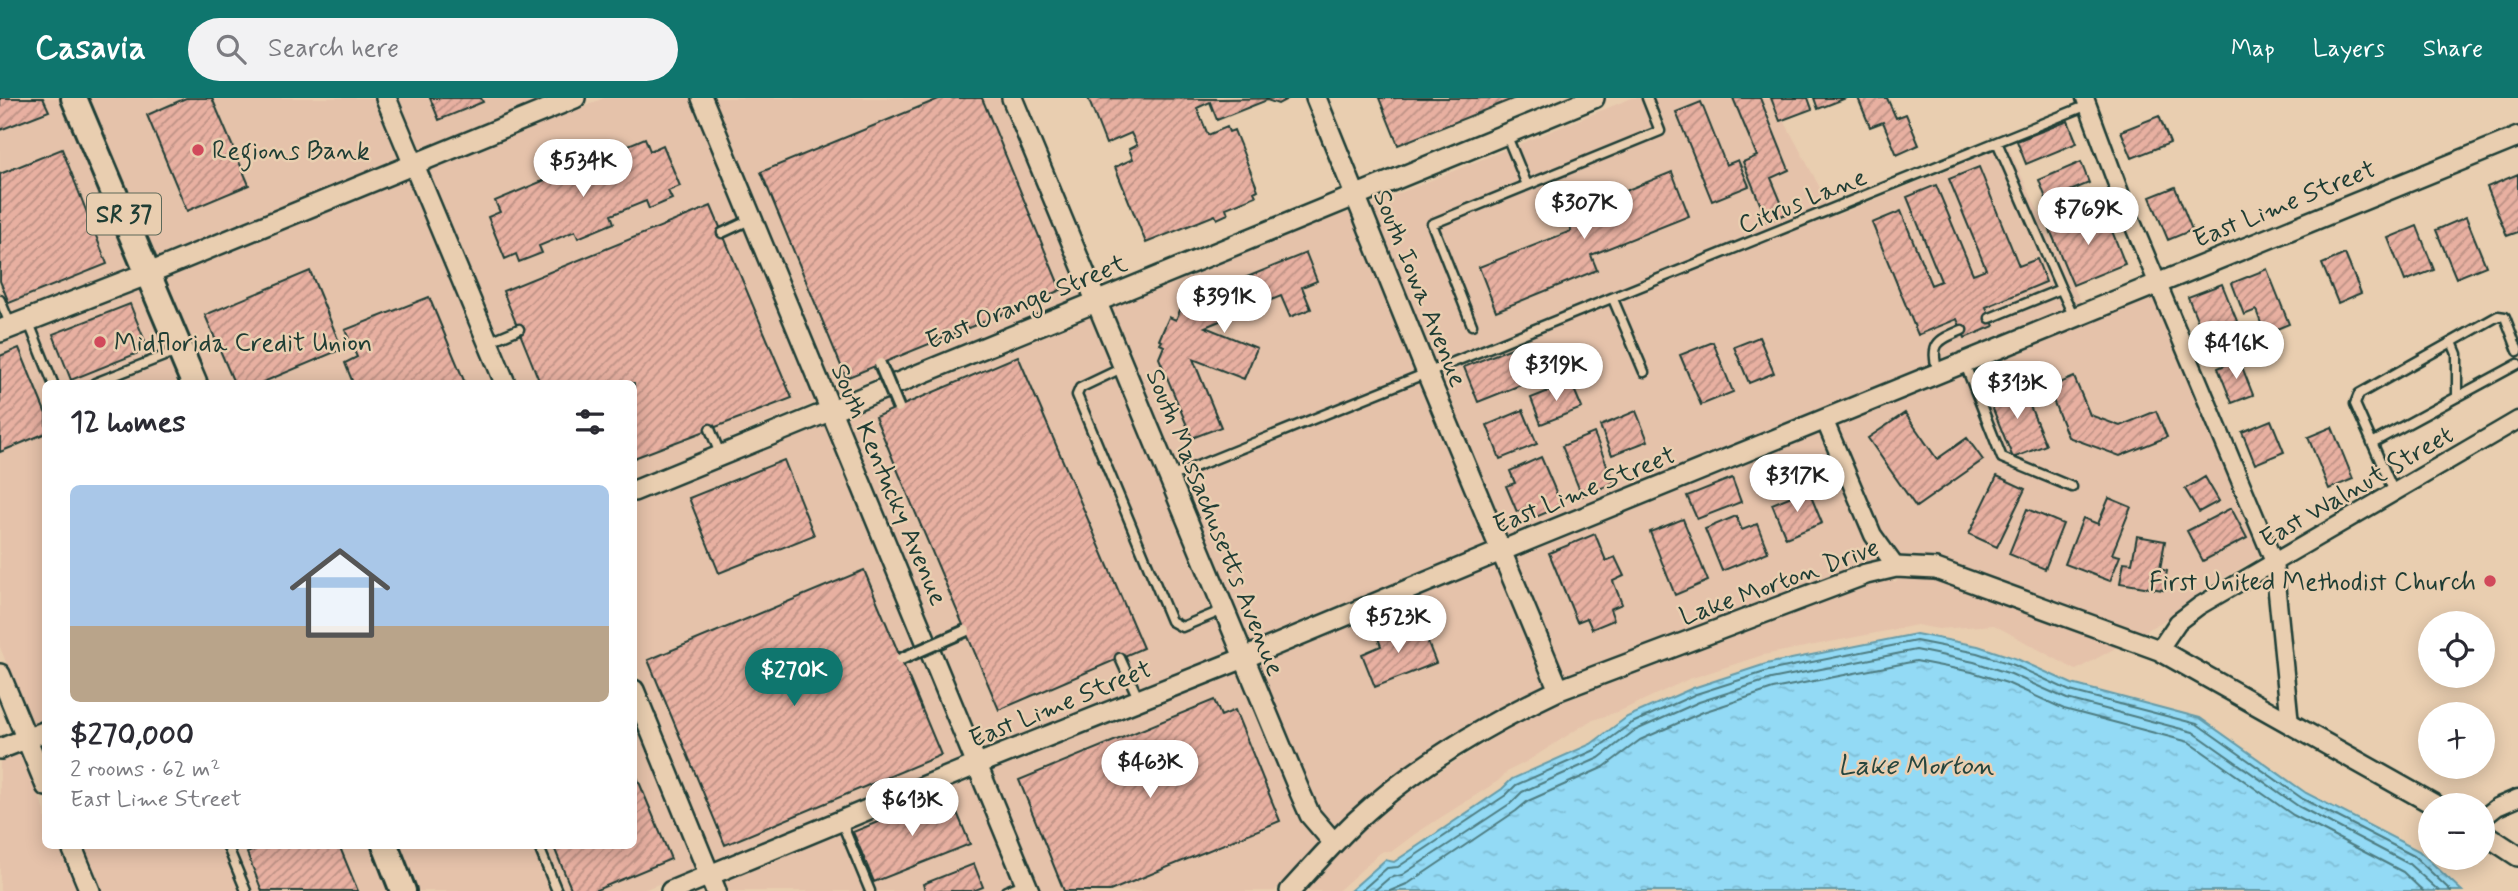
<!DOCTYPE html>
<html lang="en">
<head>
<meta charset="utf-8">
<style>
  body { margin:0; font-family:Mynerve,sans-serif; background:#f2f2f3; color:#2b2b33; height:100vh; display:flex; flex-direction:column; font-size:26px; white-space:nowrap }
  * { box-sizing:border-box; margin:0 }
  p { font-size:23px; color:#7c7c81 }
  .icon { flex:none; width:38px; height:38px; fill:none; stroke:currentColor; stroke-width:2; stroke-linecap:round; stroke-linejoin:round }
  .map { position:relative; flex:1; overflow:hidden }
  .side { position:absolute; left:42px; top:282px; width:595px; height:469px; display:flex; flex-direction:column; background:#fff; border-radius:10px; box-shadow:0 4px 18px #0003 }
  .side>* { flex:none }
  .buttons { position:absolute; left:2418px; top:513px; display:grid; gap:14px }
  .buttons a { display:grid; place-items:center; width:77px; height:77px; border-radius:50%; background:#fff; box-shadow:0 4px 18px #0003; font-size:35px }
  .price { position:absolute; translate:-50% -60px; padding:0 16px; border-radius:24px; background:#fff; color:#222; font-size:23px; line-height:46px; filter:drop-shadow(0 2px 4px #0008) }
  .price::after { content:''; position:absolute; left:50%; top:42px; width:21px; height:16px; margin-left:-10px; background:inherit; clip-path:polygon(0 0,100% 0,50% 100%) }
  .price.on { background:#0f766e; color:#fff }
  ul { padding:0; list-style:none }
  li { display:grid; align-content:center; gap:14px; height:371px; padding:0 28px }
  li span { display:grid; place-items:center; height:217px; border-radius:10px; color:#555 }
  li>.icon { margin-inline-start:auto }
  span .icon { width:126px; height:126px; fill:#fffc; stroke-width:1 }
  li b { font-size:30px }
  h2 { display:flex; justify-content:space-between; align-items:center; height:84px; padding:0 28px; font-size:30px }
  header { display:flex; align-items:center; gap:42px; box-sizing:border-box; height:98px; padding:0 35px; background:#0f766e; color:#fff }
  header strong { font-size:33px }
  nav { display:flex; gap:38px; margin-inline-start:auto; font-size:24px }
  .search { width:490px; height:63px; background:#f2f2f3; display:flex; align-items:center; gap:18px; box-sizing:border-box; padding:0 24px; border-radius:38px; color:#7c7c81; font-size:26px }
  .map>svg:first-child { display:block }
</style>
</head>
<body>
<header>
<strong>Casavia</strong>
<div class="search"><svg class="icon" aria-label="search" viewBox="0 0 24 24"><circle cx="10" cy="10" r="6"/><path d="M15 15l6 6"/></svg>Search here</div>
<nav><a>Map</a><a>Layers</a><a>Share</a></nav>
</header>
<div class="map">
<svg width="2518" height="793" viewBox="0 0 2518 793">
  <defs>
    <pattern id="water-ripples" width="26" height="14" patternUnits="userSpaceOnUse" patternTransform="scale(1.75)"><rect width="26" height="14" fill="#93daf5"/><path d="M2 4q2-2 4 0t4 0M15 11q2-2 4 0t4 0" fill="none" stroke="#7ebcd3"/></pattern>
    <pattern id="building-hatch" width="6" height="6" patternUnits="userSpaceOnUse" patternTransform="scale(1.75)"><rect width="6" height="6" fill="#e8b0a1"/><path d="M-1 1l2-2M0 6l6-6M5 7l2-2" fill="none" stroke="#bb9084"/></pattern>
  </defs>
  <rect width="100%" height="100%" fill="#e9ceb0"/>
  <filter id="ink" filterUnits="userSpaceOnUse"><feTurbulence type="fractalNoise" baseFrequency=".0143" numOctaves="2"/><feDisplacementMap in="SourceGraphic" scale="14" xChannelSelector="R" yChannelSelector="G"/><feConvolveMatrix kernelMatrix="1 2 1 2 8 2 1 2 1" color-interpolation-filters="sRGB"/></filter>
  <g filter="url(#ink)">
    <path fill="#e5c2aa" d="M0,0H64L136,169L0,221Z
      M85,0H375L400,60L154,161Z
      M397,0H545L419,52Z
      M604,0H691L816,304L634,381V285H516L427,73Z
      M712,0H1001L1083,197L835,297Z
      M1632,0H1772L1835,118L2007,47L2081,204L1506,439L1370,107Z
      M409,80L495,285H205L163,182Z
      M1351,114L1488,447L1249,546L1110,210L1308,128Z
      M144,189L184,285H46L45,621L31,627L0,549V245Z
      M2154,198L2261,458L2194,498L2168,520L2142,535L1939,461L1900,458L1881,432L1838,328Z
      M1092,217L1231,553L983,652L843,318Z
      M825,325L965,659L715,764L634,566V405Z
      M1819,335L1864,441L1878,462L1862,466L1564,579L1514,460Z
      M1496,467L1546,586L1508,604L1406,669L1352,712L1334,729L1318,711L1258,567Z
      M1899,480L1935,482L2117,549L2076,572L1994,527L1938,531L1917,527L1763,557L1689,581L1620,613L1590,623L1526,664L1508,673L1498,683L1415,736L1391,754L1384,753L1380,755L1338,793H1305L1365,730L1418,687L1519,624L1563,603L1869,487L1892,481L1895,484Z
      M1239,574L1301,721L1320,744L1275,793H1040L991,672Z
      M634,618L696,771L641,793H414L395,747H634Z
      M21,655L45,713L46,747H60L79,793H0V663Z
      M973,680L1019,793H727L723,784Z
      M81,747H374L392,793H101Z"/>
    <path fill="url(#water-ripples)" stroke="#659ba8" stroke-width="2" d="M1916,536L1978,548L2017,561L2072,586L2200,620L2306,695L2419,753L2462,793H1350L1385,762L1394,764L1502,691L1512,681L1591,646L1627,619L1693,590L1766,566Z"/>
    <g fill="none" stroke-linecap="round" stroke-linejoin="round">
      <path stroke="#4d7c81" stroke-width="2" d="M1361,793L1387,770L1398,769L1506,697L1516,687L1595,652L1630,626L1696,596L1768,573L1916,543L1977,555L2014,567L2070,593L2197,626L2303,701L2414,758L2451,793
        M1374,793L1389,780L1402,777L1511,705L1522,694L1599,660L1634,633L1699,604L1771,581L1916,552L1974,564L2011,576L2067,601L2193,634L2298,708L2409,766L2439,793
        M1390,793L1409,785L1516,713L1528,703L1604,669L1640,642L1703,614L1773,591L1916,563L1972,574L2007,585L2064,611L2189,644L2293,717L2403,774L2423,793"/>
    </g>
    <path fill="url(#building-hatch)" stroke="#1f3d34" stroke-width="2" d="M0,0H43L49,13L0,32Z
      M186,0H212L249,87L187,113L147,17Z
      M430,0H481L483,4L439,22Z
      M941,0H982L1061,192L846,280L761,74Z
      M1088,0L1221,1L1289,0L1278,6L1267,2L1217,22L1210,4L1197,10L1208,37L1227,29L1229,34L1234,32L1258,92L1254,94L1256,98L1226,110L1228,116L1217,121L1215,117L1146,145L1115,69L1133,61L1129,51L1137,47L1131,35L1106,46Z
      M1379,0H1515L1398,47Z
      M1733,0H1760L1789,72L1771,80L1786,116L1767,123L1743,64L1757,58Z
      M1771,0H1808L1812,11L1780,23Z
      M1814,0H1846L1818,11Z
      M1858,0H1887L1896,20L1906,16L1919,47L1897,57L1883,24L1870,29Z
      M1701,4L1726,67L1738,62L1749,88L1712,103L1676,14Z
      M2159,18L2170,45L2132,60L2121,33Z
      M2068,23L2077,45L2026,66L2017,43Z
      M645,40L650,53L663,47L680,88L668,93L672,101L649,111L646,103L611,117L614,125L578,140L575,133L539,148L542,155L519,164L516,156L505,161L488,119L500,114L495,103Z
      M62,51L107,166L9,205L0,183V76Z
      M2081,64L2089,85L2047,103L2039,82Z
      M1979,69L2019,168L2037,161L2046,184L1986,209L1994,228L1965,240L1957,221L1918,237L1872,125L1901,113L1931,187L1941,183L1907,99L1936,87L1973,176L1986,171L1949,81Z
      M1672,74L1689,118L1591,157L1597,172L1496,213L1479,169L1571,133L1565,117Z
      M2518,76V134L2507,138L2487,89Z
      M2175,89L2192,132L2168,142L2150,99Z
      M711,108L792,300L634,360V285H540L503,193Z
      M2103,110L2125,166L2073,187L2050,132Z
      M2466,119L2486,168L2456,180L2436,132Z
      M2417,128L2434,172L2405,183L2388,140Z
      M1306,155L1317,183L1302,189L1311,211L1290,219L1281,198L1205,229L1257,250L1244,281L1193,261L1221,329L1192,340L1159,260L1164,248L1160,246L1162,243L1159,242L1169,219L1176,222L1183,205Z
      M2345,156L2361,195L2338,205L2322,166Z
      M2267,171L2289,226L2265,236L2256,212L2244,217L2232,185Z
      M310,173L342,251L261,285H234L205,217Z
      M2222,186L2243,238L2209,251L2188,199Z
      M429,199L465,285H353L345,265L357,259L345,232Z
      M130,206L148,251L71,282L53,236Z
      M1759,239L1774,275L1749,285L1734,249Z
      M1713,244L1733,294L1701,307L1680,257Z
      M1519,247L1533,282L1478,304L1464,269Z
      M19,250L46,316V335L0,354V258Z
      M1018,258L1143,550L999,612L875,319Z
      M2239,261L2253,297L2232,305L2218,270Z
      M2074,279L2090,317L2120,328L2156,313L2167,339L2120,358L2068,339L2048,290Z
      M1571,284L1582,310L1541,326L1531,300Z
      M2021,286L2046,347L2013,360L1988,299Z
      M1523,312L1537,346L1500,361L1487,327Z
      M1636,313L1648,343L1612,357L1600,328Z
      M1905,315L1937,361L1967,340L1983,362L1916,409L1868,340Z
      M2271,322L2284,354L2255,366L2242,334Z
      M2332,329L2353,381L2329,391L2308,339Z
      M1594,335L1614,385L1582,398L1562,348Z
      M1541,359L1562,408L1531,421L1526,410L1517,414L1506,388L1515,385L1510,373Z
      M784,362L814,437L719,475L689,400Z
      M1997,378L2025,391L1997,449L1969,436Z
      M2205,379L2219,403L2199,414L2185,391Z
      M1732,380L1741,404L1697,421L1687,398Z
      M1808,391L1822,425L1786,440L1772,406Z
      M2109,400L2131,409L2112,456L2120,458L2110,483L2065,466L2083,420L2098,426Z
      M2231,410L2247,440L2203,463L2187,433Z
      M2027,411L2063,426L2045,471L2009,456Z
      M1736,418L1742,432L1757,426L1768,454L1722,473L1705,431Z
      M1683,421L1708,483L1675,497L1650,434Z
      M1595,436L1606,463L1615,459L1624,478L1613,483L1622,506L1610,511L1614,522L1592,531L1587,520L1577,524L1549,455Z
      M2137,438L2165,443L2160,471L2167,473L2163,492L2120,485L2124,464L2132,465Z
      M864,472L941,657L725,747L648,562Z
      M1401,526L1406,539L1423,532L1436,565L1375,589L1362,556L1381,548L1376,535Z
      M1214,602L1221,618L1235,612L1280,723L1110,793H1064L1019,682Z
      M634,672L671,761L594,793H572L553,747H634Z
      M949,695L970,746L874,784L853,734Z
      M266,747H339L358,793H262L247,755Z
      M974,766L983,789L973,793H925L923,786Z"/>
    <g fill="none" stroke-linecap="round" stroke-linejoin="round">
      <g stroke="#1f3d34" stroke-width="13">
        <path id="service" d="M1506,36L1527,87
          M722,135L752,121
          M2061,191L2074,219
          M1613,201L1644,274
          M0,202L11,228
          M1990,220L2061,191L1997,44
          M29,225L53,285
          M1472,227L1432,126L1660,33L1647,0
          M488,244L519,231
          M2452,244L2457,256V299
          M1964,264L2002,360L2072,389
          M1124,269L1080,290L1077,297L1171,523L1182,529L1223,512
          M1938,275C1930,246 1936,243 1962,232
          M95,285L177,253
          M710,331L720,356
          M2372,345L2518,266
          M1170,379L2088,7
          M2394,394L2355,306L2359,296L2498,218L2505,219L2518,253
          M1120,560L1139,602
          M841,723L870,793
          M227,747L246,793
          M538,747L557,793
          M1006,793L1026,785"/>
      </g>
      <g stroke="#1f3d34" stroke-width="21">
        <path id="minor" d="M2085,0L2122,100L2274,464L2290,626
          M1824,321L1873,437L1896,469
          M2159,552L2178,524L2199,508L2518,322
          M2483,720L2497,709L2518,700"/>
      </g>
      <g stroke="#1f3d34" stroke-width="24">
        <path id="tertiary" d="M386,0L505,285
          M702,0L1029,793
          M1012,0L1299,692L1310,717L1334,745
          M1316,0L1427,275L1559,592
          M149,175L575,0
          M634,393L1594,0
          M0,576L46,688
          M634,592L716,793
          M0,651L46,633
          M2483,735L2518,758
          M71,747L90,793
          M671,793L978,666L1244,560L1501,453L2518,39
          M1290,793C1312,769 1333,745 1356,723C1415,668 1487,626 1559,592L1866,476L1896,469L1936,471L2159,552L2435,707"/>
      </g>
      <g stroke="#1f3d34" stroke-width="26">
        <path id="secondary" d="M0,233L149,175"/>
      </g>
      <g stroke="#1f3d34" stroke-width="30">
        <path id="primary" d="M74,0L194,285
          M385,747L403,793"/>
      </g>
      <use href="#service" stroke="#e9ceb0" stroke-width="8"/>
      <use href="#minor" stroke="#e9ceb0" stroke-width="16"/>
      <use href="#tertiary" stroke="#e9ceb0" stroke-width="19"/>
      <use href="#secondary" stroke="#e9ceb0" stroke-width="21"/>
      <use href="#primary" stroke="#e9ceb0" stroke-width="24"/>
      <g stroke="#1f3d34" stroke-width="16" stroke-linecap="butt">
        <path id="pedestrian-bridge" d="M880,266L898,309
          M901,561L965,533"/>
      </g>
      <use href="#pedestrian-bridge" stroke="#e9ceb0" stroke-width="10"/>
    </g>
  </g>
  <g fill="#d1495b" stroke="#e9ceb0" stroke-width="2.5">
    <circle cx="198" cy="52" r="7"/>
    <circle cx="100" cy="244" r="7"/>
    <circle cx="2490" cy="483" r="7"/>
  </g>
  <g text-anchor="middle" stroke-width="5" stroke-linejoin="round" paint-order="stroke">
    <rect fill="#e9ceb0" stroke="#5c6859" stroke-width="2" x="87" y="95.5" width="74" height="41" rx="5"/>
    <g font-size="24" font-weight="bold" fill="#1f3d34">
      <text x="124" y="124">SR 37</text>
    </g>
    <g font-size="26" fill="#1f3d34" stroke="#e9ceb0" text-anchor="start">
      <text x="212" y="61">Regions Bank</text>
      <text x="114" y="253">Midflorida Credit Union</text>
      <text x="2476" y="492" text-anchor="end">First United Methodist Church</text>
    </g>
    <g font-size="26" fill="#1f3d34" stroke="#e9ceb0">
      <text transform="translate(1802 102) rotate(-22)" y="9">Citrus Lane</text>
      <text transform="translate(2284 105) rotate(-22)" y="9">East Lime Street</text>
      <text transform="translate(1421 190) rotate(68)" y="9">South Iowa Avenue</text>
      <text transform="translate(1026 203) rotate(-22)" y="9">East Orange Street</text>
      <text transform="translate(890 386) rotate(67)" y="9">South Kentucky Avenue</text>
      <text transform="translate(2356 388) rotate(-30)" y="9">East Walnut Street</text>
      <text transform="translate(1584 391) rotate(-22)" y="9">East Lime Street</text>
      <text transform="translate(1216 424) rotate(68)" y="9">South Massachusetts Avenue</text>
      <text transform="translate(1779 483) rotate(-20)" y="9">Lake Morton Drive</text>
      <text transform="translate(1060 605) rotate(-22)" y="9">East Lime Street</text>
    </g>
    <g font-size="28" font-style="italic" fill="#25453e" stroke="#e9ceb0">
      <text x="1916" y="676">Lake Morton</text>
    </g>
  </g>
</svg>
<div class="buttons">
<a><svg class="icon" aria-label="locate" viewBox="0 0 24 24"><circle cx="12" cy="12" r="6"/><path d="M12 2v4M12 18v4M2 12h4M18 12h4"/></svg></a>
<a>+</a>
<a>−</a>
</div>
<b class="price" style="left:583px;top:101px">$534K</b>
<b class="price" style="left:1584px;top:143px">$307K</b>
<b class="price" style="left:2088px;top:149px">$769K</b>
<b class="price" style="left:1224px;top:237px">$391K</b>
<b class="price" style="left:2236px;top:283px">$416K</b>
<b class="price" style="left:1556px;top:305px">$319K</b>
<b class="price" style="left:2017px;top:323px">$313K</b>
<b class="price" style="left:1797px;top:416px">$317K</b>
<b class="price" style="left:1398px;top:557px">$523K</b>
<b class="price on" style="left:794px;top:610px">$270K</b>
<b class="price" style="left:1150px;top:702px">$463K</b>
<b class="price" style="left:912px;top:740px">$613K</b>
<section class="side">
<h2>12 homes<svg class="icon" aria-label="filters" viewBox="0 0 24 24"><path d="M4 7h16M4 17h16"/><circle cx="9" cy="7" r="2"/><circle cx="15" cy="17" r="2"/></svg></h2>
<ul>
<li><span style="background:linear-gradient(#a9c7e8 65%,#b9a48a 0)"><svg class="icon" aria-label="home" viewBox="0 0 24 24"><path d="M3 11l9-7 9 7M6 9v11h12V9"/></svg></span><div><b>$270,000</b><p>2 rooms · 62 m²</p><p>East Lime Street</p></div></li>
</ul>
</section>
</div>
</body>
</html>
